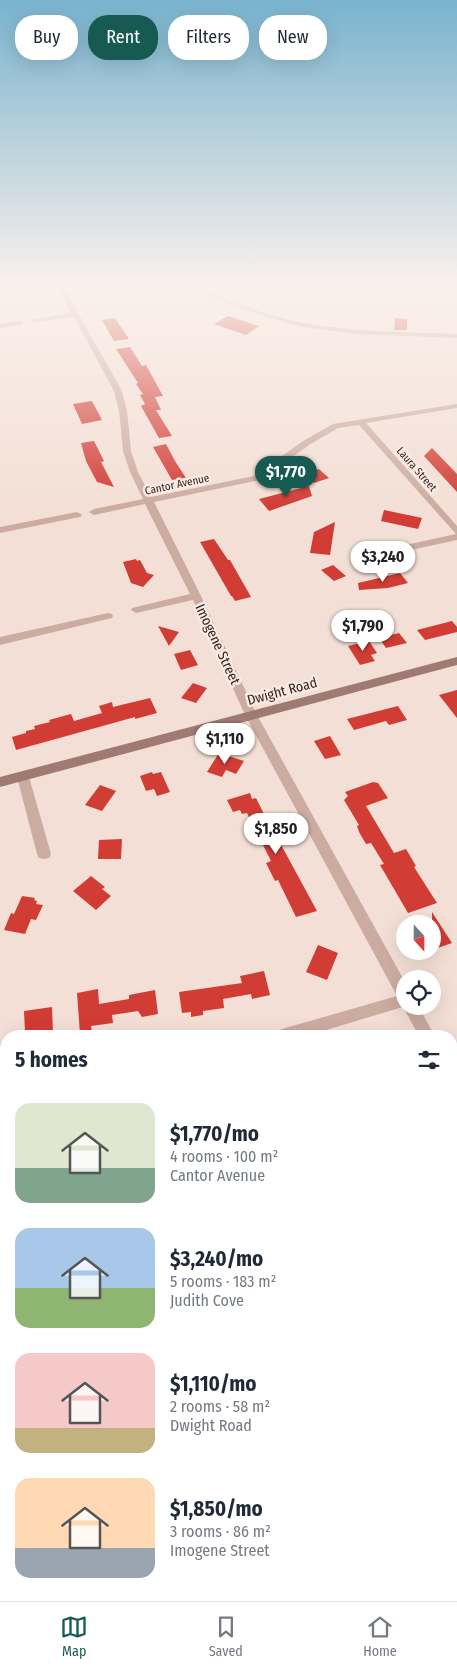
<!DOCTYPE html>
<html lang="en">
<head>
<meta charset="utf-8">
<style>
  body { margin:0; font-family:"Fira Sans Condensed",sans-serif; background:#f2f2f3; color:#1f2937; height:100vh; display:flex; flex-direction:column; font-size:19px; white-space:nowrap }
  * { box-sizing:border-box; margin:0 }
  p { font-size:16px; color:#747a83 }
  .icon { flex:none; width:28px; height:28px; fill:none; stroke:currentColor; stroke-width:2; stroke-linecap:round; stroke-linejoin:round }
  .map { position:relative; flex:1; overflow:hidden }
  .panel { position:absolute; left:0px; top:1030px; width:458px; height:571px; display:flex; flex-direction:column; background:#fff; border-radius:20px 20px 0 0; box-shadow:0 5px 20px #0002 }
  .panel>* { flex:none }
  .top-card { position:absolute; left:15px; top:15px; width:428px; height:45px; display:flex; gap:10px }
  .needle { width:32px; rotate:159deg }
  .buttons { position:absolute; left:396px; top:915px; display:grid; gap:10px }
  .buttons a { display:grid; place-items:center; width:45px; height:45px; border-radius:50%; background:#fff; box-shadow:0 5px 20px #0002; font-size:25px }
  .price { position:absolute; translate:-50% -42px; padding:0 11px; border-radius:18px; background:#fff; color:#222; font-size:16px; line-height:32px; filter:drop-shadow(0 1px 2px #0008) }
  .price::after { content:''; position:absolute; left:50%; top:30px; width:15px; height:11px; margin-left:-8px; background:inherit; clip-path:polygon(0 0,100% 0,50% 100%) }
  .price.selected { background:#175a51; color:#fff }
  ul { padding:0; list-style:none }
  li { display:flex; align-items:center; gap:15px; height:125px; padding:0 15px }
  li span { display:grid; place-items:center; flex:none; width:140px; height:100px; border-radius:15px; color:#555 }
  li>.icon { margin-inline-start:auto }
  span .icon { width:60px; height:60px; fill:#fffc; stroke-width:1 }
  li b { font-size:21px }
  h2 { display:flex; justify-content:space-between; align-items:center; height:60px; padding:0 15px; font-size:21px }
  .pill { padding:0 18px; border-radius:20px; background:#fff; box-shadow:0 5px 20px #0002; font-size:18px; line-height:45px }
  .pill.selected { background:#175a51; color:#fff }
  .dock { display:flex; justify-content:space-around; align-items:center; height:70px; border-top:1px solid #e0e1e3; background:#fff; font-size:14px; color:#747a83 }
  .dock a { display:grid; justify-items:center; gap:2px }
  .dock .selected { color:#175a51 }
  .map>svg:first-child { display:block }
</style>
</head>
<body>
<div class="map">
<svg width="457" height="1601" viewBox="0 0 457 1601">
  <rect width="100%" height="100%" fill="#f3dfd5"/>
  <path fill="#d13c35" d="M228,316L259,326L246,335L214,324Z
    M115,318L129,339L114,341L102,320Z
    M395,318L407,319V330H394Z
    M130,347L142,366L146,365L163,396L155,397L161,410H156L172,436L159,438L141,406L145,404L140,395L143,394L136,384L138,383L116,349Z
    M92,401L102,420L82,424L73,404Z
    M94,441L104,461L101,462L114,487L97,482L86,461L81,443Z
    M166,444L175,461L186,478L172,480L153,447Z
    M432,448L457,474V492L424,456Z
    M319,469L329,478L314,483L304,474Z
    M309,486L312,496L269,511L259,499Z
    M384,510L422,518L418,529L381,521Z
    M335,522L330,555L310,553L314,532Z
    M214,539L228,560H230L251,597L235,601L232,596H231L200,542Z
    M136,559L137,561L140,560L147,573L154,575L143,587L131,583L123,562Z
    M333,565L346,576L334,581L321,570Z
    M400,573L408,583L388,588L359,590L358,583Z
    M452,621L457,627V632L425,640L417,630Z
    M158,626L179,632L169,646Z
    M399,633L407,643L386,648L379,638Z
    M369,641L377,653L371,655L375,661L360,665L348,646Z
    M190,650L198,665L181,670L174,654Z
    M193,683L207,688L196,703L181,698Z
    M457,690V718L439,695Z
    M150,698L157,713L135,719V717L16,750L12,737L26,733V731L35,729L34,726L50,722L49,720L71,714L74,721L102,713L99,706L112,702L113,707Z
    M398,706L407,720L389,725L386,721L354,730L347,719Z
    M330,736L341,755L325,759L314,741Z
    M219,753L244,761L236,774L226,770L222,777L207,772Z
    M152,772L153,774L161,772L170,792L157,796L154,789L146,791L140,776Z
    M373,782L378,783L388,798L366,806L394,853L406,849L416,866L414,867L437,903L408,913L380,865L384,864L371,843L366,844L359,832L357,826L359,825L344,800L348,796L345,792Z
    M100,785L116,791L102,811L85,805Z
    M250,793L252,799L256,798L269,824L273,822L282,840L279,841L317,911L296,917L278,880L275,881L266,863L271,861L247,813L242,814L240,810L233,812L227,800Z
    M122,839L121,859H98L99,840Z
    M91,876L105,887L102,889L111,896L96,910L73,891Z
    M22,896L35,898L34,900L37,901L36,904L43,905L36,920L31,919L25,934L4,930L11,913L14,914Z
    M432,912L452,943L432,950Z
    M318,945L338,953L327,980L306,972Z
    M264,971L270,995L252,999L251,994L223,999L224,1008L203,1011V1015L191,1017V1012L182,1013L179,992L242,983L240,976Z
    M98,989L99,1004L129,999V995L155,990L158,1014L142,1017L138,1011L112,1015L113,1023L91,1026L92,1032L80,1034L77,993Z
    M52,1007L53,1033L37,1035L36,1033L32,1034V1031L25,1032L24,1011Z"/>
  <g fill="none" stroke-linecap="round" stroke-linejoin="round">
    <path fill="#ccaca1" fill-rule="evenodd" d="M55,283H61L121,389L127,410L131,451L138,472L151,497L254,476L303,441L333,424L457,404V408L366,423L457,526V540L383,556L365,555L363,553L368,550H383L456,534L359,425L338,428L309,445L260,480L154,502L201,596L257,715L405,982V1006H418L435,1036H419L403,1007L306,1036H274L277,1031L282,1029L397,996L245,715L193,600L136,613L131,610L132,608L190,594L145,504L94,515L89,512L94,509L143,499L130,472L123,451L119,410L113,389L74,317L35,322L32,320L71,313Z
      M173,283H183C223,297 262,315 304,323C354,332 406,332 457,334V338L356,334L303,327L266,317Z
      M21,321L23,322V324L0,328V324Z
      M77,512L82,515L80,517L0,533V527Z
      M108,613L112,614L113,616L112,618L0,645V637Z
      M23,772L27,774L29,777L51,854L49,858L44,859L39,858L37,854L17,777L19,774Z
      M451,1073L457,1076V1100L451,1097Z
      M6,1077V1093L0,1094V1078Z
      M457,1334V1352L451,1354V1336Z"/>
    <path fill="#9f7a72" fill-rule="evenodd" d="M457,657V665L0,787V777Z"/>
  </g>
  <linearGradient id="sky" x2="0" y2="1"><stop stop-color="#79b3ce"/><stop offset="0.56" stop-color="#faf1ec"/><stop offset="1" stop-color="#faf1ec" stop-opacity="0"/></linearGradient>
  <rect width="457" height="508" fill="url(#sky)"/>
  <g text-anchor="middle" stroke-width="5" stroke-linejoin="round" paint-order="stroke">
    <g font-size="11" fill="#352624" stroke="#fbeae2">
      <text transform="translate(417 469) rotate(49)" y="4">Laura Street</text>
      <text transform="translate(177 484) rotate(-12)" y="4">Cantor Avenue</text>
    </g>
    <g font-size="14" fill="#352624" stroke="#fbeae2">
      <text transform="translate(218 644) rotate(65)" y="5">Imogene Street</text>
      <text transform="translate(282 691) rotate(-15)" y="5">Dwight Road</text>
    </g>
  </g>
</svg>
<div class="buttons">
<a><svg class="needle" viewBox="-14 -14 28 28"><path d="M0-13l5 13h-10z" fill="#e53935"/><path d="M0 13l5-13h-10z" fill="#747a83"/></svg></a>
<a><svg class="icon" aria-label="locate" viewBox="0 0 24 24"><circle cx="12" cy="12" r="6"/><path d="M12 2v4M12 18v4M2 12h4M18 12h4"/></svg></a>
</div>
<b class="price selected" style="left:286px;top:498px">$1,770</b>
<b class="price" style="left:383px;top:583px">$3,240</b>
<b class="price" style="left:363px;top:652px">$1,790</b>
<b class="price" style="left:225px;top:765px">$1,110</b>
<b class="price" style="left:276px;top:855px">$1,850</b>
<div class="top-card">
<a class="pill">Buy</a>
<a class="pill selected">Rent</a>
<a class="pill">Filters</a>
<a class="pill">New</a>
</div>
<section class="panel">
<h2>5 homes<svg class="icon" aria-label="filters" viewBox="0 0 24 24"><path d="M4 7h16M4 17h16"/><circle cx="9" cy="7" r="2"/><circle cx="15" cy="17" r="2"/></svg></h2>
<ul>
<li><span style="background:linear-gradient(#dfe7d0 65%,#7fa58c 0)"><svg class="icon" aria-label="home" viewBox="0 0 24 24"><path d="M3 11l9-7 9 7M6 9v11h12V9"/></svg></span><div><b>$1,770/mo</b><p>4 rooms · 100 m²</p><p>Cantor Avenue</p></div></li>
<li><span style="background:linear-gradient(#a9c7e8 60%,#8fb573 0)"><svg class="icon" aria-label="home" viewBox="0 0 24 24"><path d="M3 11l9-7 9 7M6 9v11h12V9"/></svg></span><div><b>$3,240/mo</b><p>5 rooms · 183 m²</p><p>Judith Cove</p></div></li>
<li><span style="background:linear-gradient(#f6c9c9 75%,#c2b280 0)"><svg class="icon" aria-label="home" viewBox="0 0 24 24"><path d="M3 11l9-7 9 7M6 9v11h12V9"/></svg></span><div><b>$1,110/mo</b><p>2 rooms · 58 m²</p><p>Dwight Road</p></div></li>
<li><span style="background:linear-gradient(#ffd9b3 70%,#9aa5b1 0)"><svg class="icon" aria-label="home" viewBox="0 0 24 24"><path d="M3 11l9-7 9 7M6 9v11h12V9"/></svg></span><div><b>$1,850/mo</b><p>3 rooms · 86 m²</p><p>Imogene Street</p></div></li>
</ul>
</section>
</div>
<nav class="dock">
<a class="selected"><svg class="icon" aria-label="map" viewBox="0 0 24 24"><path d="M3 6l6-2 6 2 6-2v14l-6 2-6-2-6 2zM9 4v14M15 6v14"/></svg>Map</a>
<a><svg class="icon" aria-label="saved" viewBox="0 0 24 24"><path d="M7 4h10v16l-5-4-5 4z"/></svg>Saved</a>
<a><svg class="icon" aria-label="home" viewBox="0 0 24 24"><path d="M3 11l9-7 9 7M6 9v11h12V9"/></svg>Home</a>
</nav>
</body>
</html>
